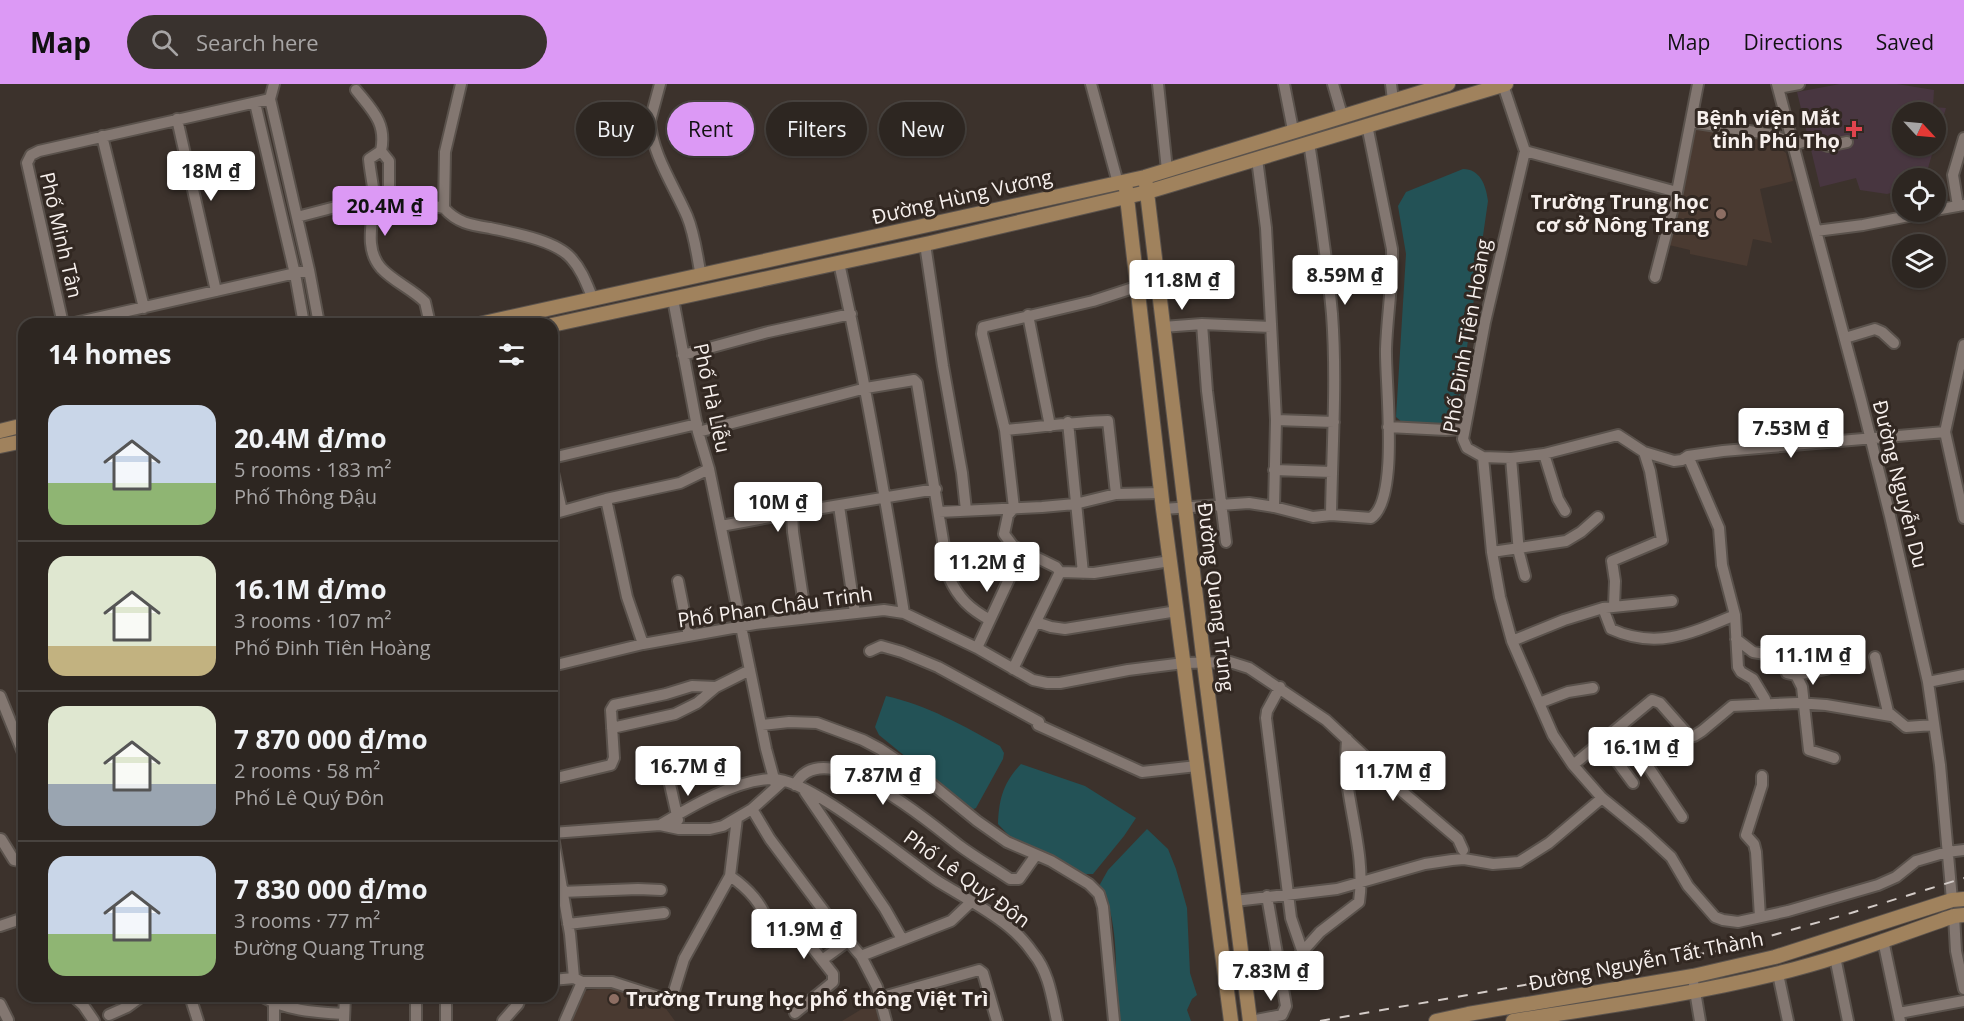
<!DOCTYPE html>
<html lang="en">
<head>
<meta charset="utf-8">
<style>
  body { margin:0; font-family:"Open Sans",sans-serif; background:#39322e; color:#f1f3f6; height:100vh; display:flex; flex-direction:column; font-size:22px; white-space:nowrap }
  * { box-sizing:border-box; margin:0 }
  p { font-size:20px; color:#a7a5a5 }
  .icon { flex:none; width:33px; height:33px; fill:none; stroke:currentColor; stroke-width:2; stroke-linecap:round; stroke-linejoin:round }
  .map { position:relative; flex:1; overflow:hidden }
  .side { position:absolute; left:18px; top:234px; width:540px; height:684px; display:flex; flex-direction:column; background:#2d2621; border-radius:18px; box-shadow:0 2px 4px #0004,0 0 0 2px #48433f }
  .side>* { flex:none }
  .guide { position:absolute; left:576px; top:18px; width:570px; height:54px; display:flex; gap:12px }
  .needle { width:39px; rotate:116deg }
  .buttons { position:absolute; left:1892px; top:18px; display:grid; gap:12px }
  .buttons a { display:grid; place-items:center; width:54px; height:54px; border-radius:50%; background:#2d2621; box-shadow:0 2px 4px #0004,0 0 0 2px #48433f; font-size:30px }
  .price { position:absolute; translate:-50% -51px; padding:0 14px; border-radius:6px; background:#fff; color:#222; font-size:20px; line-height:39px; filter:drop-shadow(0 2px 3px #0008) }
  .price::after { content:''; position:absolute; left:50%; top:36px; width:18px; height:14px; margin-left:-9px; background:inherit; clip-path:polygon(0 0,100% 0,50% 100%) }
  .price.on { background:#dc99f5; color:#111 }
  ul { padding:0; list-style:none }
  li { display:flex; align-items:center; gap:18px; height:150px; padding:0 30px }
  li+li { border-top:2px solid #48433f }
  li span { display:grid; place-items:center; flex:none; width:168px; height:120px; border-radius:18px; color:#555 }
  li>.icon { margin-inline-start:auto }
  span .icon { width:72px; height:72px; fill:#fffc; stroke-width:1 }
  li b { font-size:26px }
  h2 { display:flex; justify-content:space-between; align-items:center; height:72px; padding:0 30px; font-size:26px }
  .pill { padding:0 21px; border-radius:27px; background:#2d2621; box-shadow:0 2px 4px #0004,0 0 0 2px #48433f; font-size:21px; line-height:54px }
  .pill.on { background:#dc99f5; color:#111 }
  header { display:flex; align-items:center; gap:36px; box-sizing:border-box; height:84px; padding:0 30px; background:#dc99f5; color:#111 }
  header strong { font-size:28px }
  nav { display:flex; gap:33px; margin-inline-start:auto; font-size:21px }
  .search { width:420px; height:54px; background:#39322e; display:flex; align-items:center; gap:15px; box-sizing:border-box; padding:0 21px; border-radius:33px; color:#a7a5a5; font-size:22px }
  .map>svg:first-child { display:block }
</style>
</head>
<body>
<header>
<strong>Map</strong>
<div class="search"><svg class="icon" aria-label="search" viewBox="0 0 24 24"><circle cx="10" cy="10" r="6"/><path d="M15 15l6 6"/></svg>Search here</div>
<nav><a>Map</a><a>Directions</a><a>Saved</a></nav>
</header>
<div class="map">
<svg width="1964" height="937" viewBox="0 0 1964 937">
  <rect width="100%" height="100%" fill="#3c322c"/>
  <path fill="#4a3a31" d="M1695,43L1772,59L1786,69L1793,97L1760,105L1772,159L1753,155L1747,182L1690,170V166L1669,161Z
    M606,904L635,909L664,922L675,937H567L582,907Z
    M875,917L879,937H842Z"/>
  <path fill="#483640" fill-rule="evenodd" d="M1840,0H1897L1934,6L1933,23L1946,24L1925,94H1902V106L1887,110L1860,106L1856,94L1820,103L1797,8ZM1902,28H1935V62H1902Z"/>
  <path fill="#235256" d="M1463,85C1480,85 1486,101 1488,117L1458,326L1456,333L1450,341L1403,339L1396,333L1406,170L1398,122L1406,108Z
    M886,612C927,621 964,642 1000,662L1004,669L1003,675L976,724L971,726L879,651L875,643Z
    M1021,680L1085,702L1136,734L1124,752L1093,790H1083L1018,761L998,740C999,715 1003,699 1021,680Z
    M1147,745L1168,765L1176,785L1187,824L1190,889L1197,911L1192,915L1187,926L1191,937H1117C1115,900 1119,859 1109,823C1107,816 1103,809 1099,802L1108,786Z"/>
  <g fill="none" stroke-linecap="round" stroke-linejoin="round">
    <g stroke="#5a524c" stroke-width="14">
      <path id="minor" d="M461,0L445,68L444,124C457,139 471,141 490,144C513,149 555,156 571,174C582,186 587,201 593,215
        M660,0L650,37C651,68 675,104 687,132C695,151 697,173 701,192
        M1091,0L1118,99
        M1158,0L1167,86
        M1284,0L1293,46
        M1333,0L1342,31
        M1391,0L1393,16
        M1777,0L1861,316L1890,432L1928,598L1940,681L1952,816
        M1503,1L1525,67L1485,238L1463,355L1467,364L1483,373L1492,468L1500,513L1512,557L1553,651L1573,681L1602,714L1645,749L1671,773L1688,802L1715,833L1723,836L1738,838L1788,827L1878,801L1896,793L1916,777L1947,768L1964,766
        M1778,4L1799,0
        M356,6C372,26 387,39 381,67L369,75C370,87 373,100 374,112C374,136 363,163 381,184C394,198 412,205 425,218L430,240
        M270,15L309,186L319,240
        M270,15L274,0
        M255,19L295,190L304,240
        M177,35L216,207
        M1691,38L1774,51L1794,61L1811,55L1828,62L1847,58
        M102,52L144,224
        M1309,59C1318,116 1327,173 1332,230C1337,297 1332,364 1331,431
        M381,67L389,77V113
        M1525,67L1677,108
        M1257,75L1266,144L1276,336L1274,423
        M1958,122L1953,91L1964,54
        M1935,126L1964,121
        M297,133L374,113H389L444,124
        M1816,147L1863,141L1929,128
        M925,160L943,282L962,389L966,426
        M839,179C865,295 885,411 904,529
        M1655,193L1677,108L1698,0
        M1136,203L1093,217L983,243L982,250L1005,346L1014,424L1008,431L1004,450L1013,462L1056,483L1060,488L1094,489L1170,477
        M673,215L698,348L709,385L766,665L776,702
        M1028,231L1050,342
        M63,240L27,79L31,71L39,67L270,15
        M70,240L309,186
        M1163,243L1202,240
        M1845,254L1875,245L1882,248L1894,259
        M1964,261L1945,348L1964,434
        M683,271L768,248L851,230
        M1276,336L1334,338
        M1068,338L1083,489
        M1388,343L1446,346L1465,345
        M1005,346C1040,343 1073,338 1108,337L1116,410
        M698,348L866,304L914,296L917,299L949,493C958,514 970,525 990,536
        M1544,370L1558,415L1565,427
        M1688,372L1719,444L1722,481L1735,531L1738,583L1741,588L1753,595L1765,615
        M1483,373L1511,374L1544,370L1618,351L1644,368L1674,377L1682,376L1688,372L1723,367L1945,348
        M552,374L697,340
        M1511,374L1519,469L1525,492
        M552,384L562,427
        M1274,386L1332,388
        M606,415L627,513L643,560
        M839,422L855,529
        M1163,425L1249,419L1274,423L1313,433L1331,431L1371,434C1400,415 1385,299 1386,265C1387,232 1393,198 1392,165L1367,41
        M939,428L1042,423L1075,420L1116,410L1161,409
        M552,430L606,415L680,399L709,385
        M721,442L792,429
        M1226,458L1207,307L1202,240L1271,243
        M1492,468L1566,457L1581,448L1598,433
        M678,497L689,552
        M1614,522L1615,497L1612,477L1662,456L1650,387L1644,368
        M1603,524L1611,545C1657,566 1692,549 1735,531
        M806,534L793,448L792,429L936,405
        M1036,538L1051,543L1065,545L1177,527
        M1736,555L1753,568L1783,573L1786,579L1787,589L1796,591L1802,603L1809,666L1834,674
        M1512,557L1564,536L1603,524L1672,517
        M977,564L1022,467
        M870,567L881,562L902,568L938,583L1039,638
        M1875,573L1888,628L1906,643L1934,641
        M552,582L643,560L755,540L884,526L904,529L977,564L1033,596L1047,599H1060L1128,586L1184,579L1230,578L1249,584L1326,636L1404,709L1458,755L1463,766
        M1013,585L1060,488
        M1796,591L1826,585
        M1928,598L1964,591
        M1280,603L1267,627L1266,634L1291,834L1302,866
        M0,612L24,671
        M1539,619L1568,608L1593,604
        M762,641L789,638L817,639L863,656L880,665L928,697L977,737L1007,758L1051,777L1089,800L1099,810L1103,823L1114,937
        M1038,641L1142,688L1197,682
        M1621,642L1682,733
        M612,644L675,630L697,619L716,603L750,586
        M1602,657L1633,699
        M1573,681L1652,616L1660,619L1690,653L1694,652L1702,647L1732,622L1797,619L1826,621L1891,632
        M667,687L678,736
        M552,695L611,681L614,674L611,626L614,621L666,610L692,602L716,603
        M795,701C824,646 932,741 960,762C976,774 994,784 1010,795H1019L1036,771
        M805,708L885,825L902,855
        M752,725L770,755L835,842L861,872L877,903L886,937
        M660,741C690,723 737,695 773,695C811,695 904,775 939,798C962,812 987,825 1008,842C1018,850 1026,859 1033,869C1049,888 1052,914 1057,937
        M552,747L570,850L574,894
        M552,749L660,741L679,745H710L723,742L752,725L782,698
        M1,755L14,776L24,778
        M730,792C750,806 761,819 770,842
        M561,808L638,805L661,806
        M1235,817L1337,805L1425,780L1452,776L1464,775L1493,780L1519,778L1549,759L1602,714
        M1954,832L1956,867L1964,905
        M1760,833L1756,768L1754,760L1746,751L1762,701V692
        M568,840L664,829
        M0,842L24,834
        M1883,856L1900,937
        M861,872L951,837L971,818
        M1835,873L1848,937
        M822,876L848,857
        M1778,890L1788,937
        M1281,892L1320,848L1359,818C1365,778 1352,737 1347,697C1346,683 1346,669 1347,655
        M552,896L574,894L582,898H612L671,917L684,875L730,792L737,734
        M1694,901L1700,937
        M73,912L83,921L94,937
        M190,912L198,937
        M261,912C289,927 313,928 344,930
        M446,912V937
        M879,914L979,886L983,889L997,937
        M0,920L8,936
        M795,929L833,898V890L811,862L812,859L835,842
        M1899,929L1964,917
        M109,931L127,923L142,912
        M344,936L345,912
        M274,937V919
        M416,937V912
        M503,937L518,920L521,912
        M565,937L582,898
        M1251,937L1282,931L1286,922L1267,812"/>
    </g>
    <g stroke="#5a524c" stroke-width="16">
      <path id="major" d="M1146,100L1204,579L1250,937
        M1126,105L1163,425L1231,937
        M479,240L1145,93L1448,0
        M552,241L930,159L1147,108L1506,0
        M0,347L24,341
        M0,362L24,357
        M1436,937L1468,930L1693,892L1775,873L1952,816L1964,815
        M1513,937C1601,923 1689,911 1775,890C1836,876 1895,852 1954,832L1964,831"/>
    </g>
    <use href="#minor" stroke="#837771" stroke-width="10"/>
    <use href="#major" stroke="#a0825d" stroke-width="14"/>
    <path stroke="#d4ccc8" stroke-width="2" stroke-dasharray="10 10" stroke-linecap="butt" d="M1320,937L1717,867L1851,829L1964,794"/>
  </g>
  <path fill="#e0444e" stroke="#322822" stroke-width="2" d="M1851 36h6v6h6v6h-6v6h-6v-6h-6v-6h6z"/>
  <g fill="#8d6e63" stroke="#322822" stroke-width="2">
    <circle cx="1721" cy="130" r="6"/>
    <circle cx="614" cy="915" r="6"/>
  </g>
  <g text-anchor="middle" stroke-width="6" stroke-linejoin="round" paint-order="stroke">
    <g font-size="20" font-weight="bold" fill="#f7f0ed" stroke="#322822" text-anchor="end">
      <text x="1840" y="41">Bệnh viện Mắt<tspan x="1840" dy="23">tỉnh Phú Thọ</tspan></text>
      <text x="1709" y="125">Trường Trung học<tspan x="1709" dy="23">cơ sở Nông Trang</tspan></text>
      <text x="626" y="922" text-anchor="start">Trường Trung học phổ thông Việt Trì</text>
    </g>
    <g font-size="20" fill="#f7f0ed" stroke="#322822">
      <text transform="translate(962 113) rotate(-13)" y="7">Đường Hùng Vương</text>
      <text transform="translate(61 151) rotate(77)" y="7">Phố Minh Tân</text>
      <text transform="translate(1467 252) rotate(-80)" y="7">Phố Đinh Tiên Hoàng</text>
      <text transform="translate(712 314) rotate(78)" y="7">Phố Hà Liễu</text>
      <text transform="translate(1900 400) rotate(76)" y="7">Đường Nguyễn Du</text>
      <text transform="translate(1216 513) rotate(83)" y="7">Đường Quang Trung</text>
      <text transform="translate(775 523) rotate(-8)" y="7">Phố Phan Châu Trinh</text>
      <text transform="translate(967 795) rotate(36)" y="7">Phố Lê Quý Đôn</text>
      <text transform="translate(1646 877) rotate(-11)" y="7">Đường Nguyễn Tất Thành</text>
    </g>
  </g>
</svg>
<div class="buttons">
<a><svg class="needle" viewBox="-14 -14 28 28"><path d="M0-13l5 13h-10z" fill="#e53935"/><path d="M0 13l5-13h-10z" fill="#a7a5a5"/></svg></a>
<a><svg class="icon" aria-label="locate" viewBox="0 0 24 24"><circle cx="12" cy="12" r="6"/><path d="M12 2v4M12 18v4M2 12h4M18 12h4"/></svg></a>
<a><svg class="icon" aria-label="layers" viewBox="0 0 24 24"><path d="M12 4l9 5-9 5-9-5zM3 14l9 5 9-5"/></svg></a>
</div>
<b class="price" style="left:211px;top:118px">18M ₫</b>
<b class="price on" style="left:385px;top:153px">20.4M ₫</b>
<b class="price" style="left:1345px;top:222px">8.59M ₫</b>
<b class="price" style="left:1182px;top:227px">11.8M ₫</b>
<b class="price" style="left:1791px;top:375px">7.53M ₫</b>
<b class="price" style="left:778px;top:449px">10M ₫</b>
<b class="price" style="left:987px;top:509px">11.2M ₫</b>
<b class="price" style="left:1813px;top:602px">11.1M ₫</b>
<b class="price" style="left:1641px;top:694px">16.1M ₫</b>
<b class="price" style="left:688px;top:713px">16.7M ₫</b>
<b class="price" style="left:1393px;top:718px">11.7M ₫</b>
<b class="price" style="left:883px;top:722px">7.87M ₫</b>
<b class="price" style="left:804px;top:876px">11.9M ₫</b>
<b class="price" style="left:1271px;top:918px">7.83M ₫</b>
<div class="guide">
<a class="pill">Buy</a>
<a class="pill on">Rent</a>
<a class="pill">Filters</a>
<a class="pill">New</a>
</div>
<section class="side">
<h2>14 homes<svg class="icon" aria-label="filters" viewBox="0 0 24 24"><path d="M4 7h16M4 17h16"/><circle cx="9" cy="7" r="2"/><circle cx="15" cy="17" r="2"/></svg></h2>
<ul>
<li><span style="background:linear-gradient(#c9d6e8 65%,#8fb573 0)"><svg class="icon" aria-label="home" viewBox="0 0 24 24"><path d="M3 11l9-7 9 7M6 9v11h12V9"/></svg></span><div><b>20.4M ₫/mo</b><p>5 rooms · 183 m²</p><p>Phố Thông Đậu</p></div></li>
<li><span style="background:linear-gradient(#dfe7d0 75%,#c2b280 0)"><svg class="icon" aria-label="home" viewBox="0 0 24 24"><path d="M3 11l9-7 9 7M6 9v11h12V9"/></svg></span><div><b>16.1M ₫/mo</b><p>3 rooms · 107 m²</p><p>Phố Đinh Tiên Hoàng</p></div></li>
<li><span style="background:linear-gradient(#dfe7d0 65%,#9aa5b1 0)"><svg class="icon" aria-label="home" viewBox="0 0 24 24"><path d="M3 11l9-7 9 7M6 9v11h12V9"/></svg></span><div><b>7 870 000 ₫/mo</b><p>2 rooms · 58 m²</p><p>Phố Lê Quý Đôn</p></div></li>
<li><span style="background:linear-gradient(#c9d6e8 65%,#8fb573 0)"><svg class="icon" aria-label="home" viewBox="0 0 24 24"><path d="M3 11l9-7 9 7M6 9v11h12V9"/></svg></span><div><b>7 830 000 ₫/mo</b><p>3 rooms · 77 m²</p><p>Đường Quang Trung</p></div></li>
</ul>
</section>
</div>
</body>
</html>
